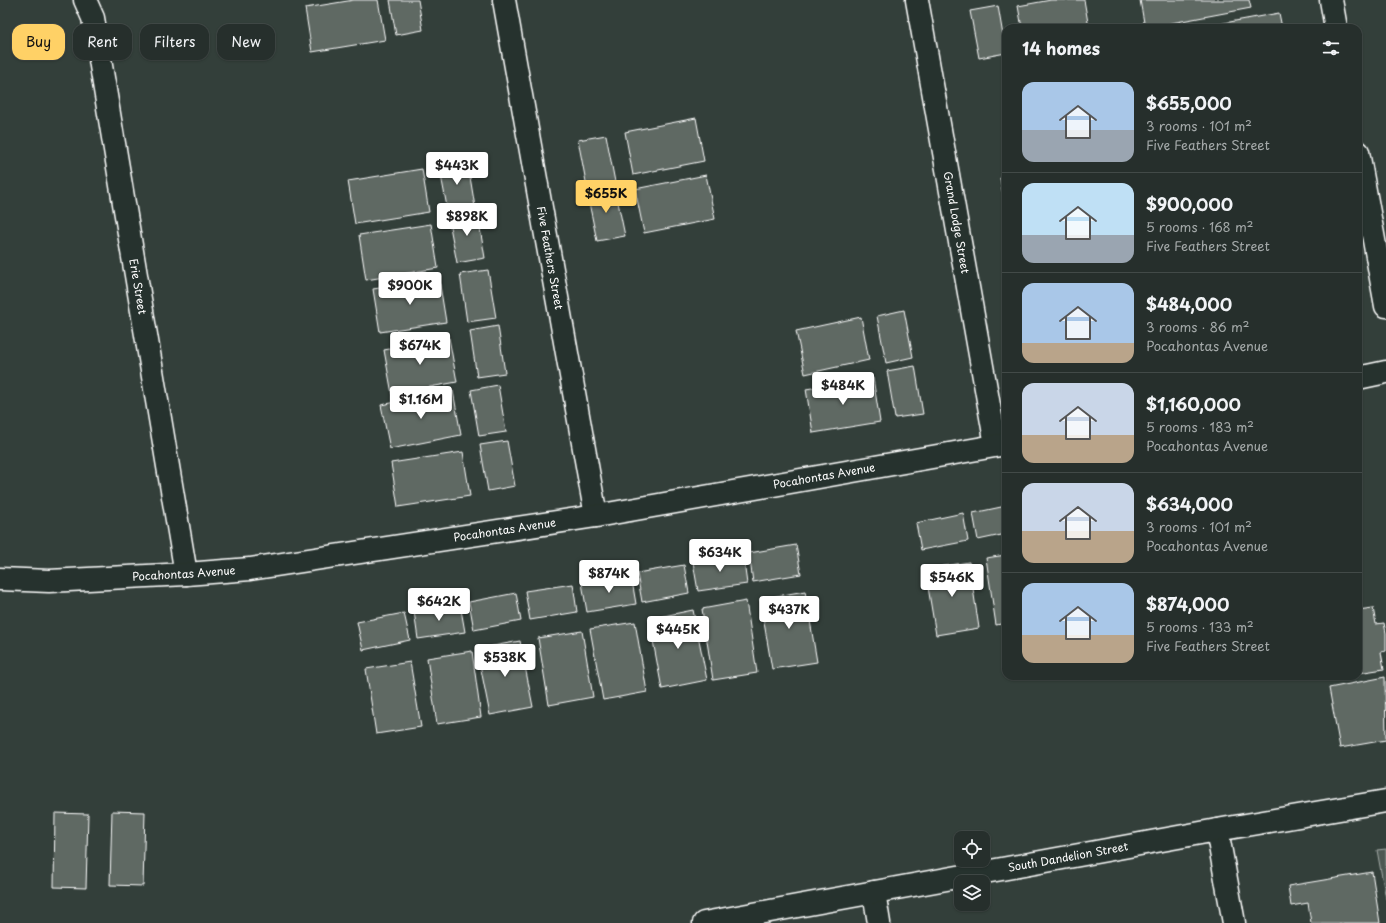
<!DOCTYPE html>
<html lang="en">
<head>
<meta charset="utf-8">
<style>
  body { margin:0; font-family:"Playpen Sans",sans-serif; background:#2e3734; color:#f1f3f6; height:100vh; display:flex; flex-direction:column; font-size:15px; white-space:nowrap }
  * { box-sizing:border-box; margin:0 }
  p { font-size:13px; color:#a4a9a9 }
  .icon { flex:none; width:22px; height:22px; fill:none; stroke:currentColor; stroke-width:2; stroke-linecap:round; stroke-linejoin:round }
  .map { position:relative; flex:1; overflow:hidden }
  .panel { position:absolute; left:1002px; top:24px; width:360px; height:656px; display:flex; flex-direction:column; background:#262f2c; border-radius:12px; box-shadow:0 1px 3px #0004,0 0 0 1px #424a48 }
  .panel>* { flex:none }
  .top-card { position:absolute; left:12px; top:24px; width:380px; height:36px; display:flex; gap:8px }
  .fabs { position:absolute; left:954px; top:831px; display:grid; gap:8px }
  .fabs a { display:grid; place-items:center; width:36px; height:36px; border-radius:8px; background:#262f2c; box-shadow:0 1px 3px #0004,0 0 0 1px #424a48; font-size:20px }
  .price { position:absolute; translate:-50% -34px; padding:0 9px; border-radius:4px; background:#fff; color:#222; font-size:13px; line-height:26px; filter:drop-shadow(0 1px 2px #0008) }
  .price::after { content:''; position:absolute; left:50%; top:24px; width:12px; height:9px; margin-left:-6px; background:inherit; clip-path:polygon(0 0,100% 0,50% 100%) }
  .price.active { background:#ffd166; color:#111 }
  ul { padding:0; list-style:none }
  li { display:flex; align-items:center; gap:12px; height:100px; padding:0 20px }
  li+li { border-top:1px solid #424a48 }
  li span { display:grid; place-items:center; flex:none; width:112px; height:80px; border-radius:12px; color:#555 }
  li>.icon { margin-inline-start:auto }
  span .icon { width:48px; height:48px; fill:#fffc; stroke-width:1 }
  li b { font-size:17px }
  h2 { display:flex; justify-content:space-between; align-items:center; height:48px; padding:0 20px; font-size:17px }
  .tag { padding:0 14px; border-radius:12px; background:#262f2c; box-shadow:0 1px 3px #0004,0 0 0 1px #424a48; font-size:14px; line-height:36px }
  .tag.active { background:#ffd166; color:#111 }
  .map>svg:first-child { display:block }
</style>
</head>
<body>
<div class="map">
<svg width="1386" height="923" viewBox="0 0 1386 923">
  <rect width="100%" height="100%" fill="#333f3a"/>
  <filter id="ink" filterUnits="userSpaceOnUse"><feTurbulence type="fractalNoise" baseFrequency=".025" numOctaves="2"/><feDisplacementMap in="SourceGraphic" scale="8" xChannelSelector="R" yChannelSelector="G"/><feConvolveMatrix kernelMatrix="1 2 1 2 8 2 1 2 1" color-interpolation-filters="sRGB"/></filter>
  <g filter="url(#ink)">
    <path fill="#4d5853" stroke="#a6aca9" d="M1386,849V899L1377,850Z"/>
    <path fill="#5f6964" stroke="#fff" d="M354,0H378L385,40L312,52L305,8Z
      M390,0H418L423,30L396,35Z
      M1051,0H1084L1089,28H1022L1018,6Z
      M1140,0H1249L1251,8L1145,28Z
      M998,6L1006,53L979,58L970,11Z
      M1279,13L1282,28H1197Z
      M696,118L704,161L633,175L625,132Z
      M606,135L615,182L587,187L578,140Z
      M467,159L475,207L448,212L439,165Z
      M422,169L429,212L355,224L348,181Z
      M706,175L715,219L644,233L635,189Z
      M1006,177V213L1000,178Z
      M615,188L625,236L597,241L587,193Z
      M477,211L485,258L457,263L448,216Z
      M431,224L438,268L366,280L359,235Z
      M488,270L496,318L467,322L460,274Z
      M439,279L446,322L380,332L373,289Z
      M904,310L913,357L886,363L877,316Z
      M861,317L869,360L805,374L796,331Z
      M498,326L505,373L477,377L470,331Z
      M449,338L457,382L392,394L384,350Z
      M915,366L923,414L895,418L887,371Z
      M873,378L880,422L813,433L806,389Z
      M498,385L506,432L479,436L471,390Z
      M453,391L461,435L390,449L381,405Z
      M507,441L515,486L488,491L480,445Z
      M463,452L470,496L398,507L391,463Z
      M1006,506V534L978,540L973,513Z
      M963,513L968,541L921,550L916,523Z
      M796,545L801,574L753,582L749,553Z
      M743,555L747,584L698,591L693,562Z
      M1006,555V623L996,625L986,558Z
      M969,562L979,628L936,635L925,569Z
      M684,565L689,593L642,602L637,573Z
      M631,575L636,604L587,612L582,583Z
      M573,584L577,612L530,620L525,591Z
      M805,591L817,662L772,669L760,599Z
      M516,593L521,621L474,630L469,602Z
      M746,601L757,673L713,680L702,609Z
      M460,604L465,632L418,639L414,611Z
      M1373,608L1376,624L1384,623L1386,633V651L1381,652L1384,669L1358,673V610Z
      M693,610L707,680L662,689L649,619Z
      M404,613L410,640L363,650L357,622Z
      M635,622L647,692L603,700L590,629Z
      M582,631L593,697L549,705L538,638Z
      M520,641L533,707L490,715L477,649Z
      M472,651L481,717L437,724L427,658Z
      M410,662L421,727L376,734L366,669Z
      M1385,677L1386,740L1340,748L1329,688Z
      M112,811L145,812L143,886L110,885Z
      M55,813L88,814L86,888L54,887Z
      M1372,872L1380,923H1311L1308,903L1291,906L1288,886Z"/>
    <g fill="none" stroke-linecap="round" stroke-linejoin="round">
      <g stroke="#fff" stroke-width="25">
        <g id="minor">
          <path id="s1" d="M85,0L93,18L186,574"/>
          <path id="s2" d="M504,0L596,516"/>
          <path id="s3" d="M917,0L996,445"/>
          <path d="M1331,0L1336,28"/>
          <path d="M1358,152L1386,306"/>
          <path d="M1358,378L1386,372"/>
          <path id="s4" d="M0,579L49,581L186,574L250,569L596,516L1006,444"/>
          <path d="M1217,830L1234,923"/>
          <path d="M874,892L879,923"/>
        </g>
      </g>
      <g stroke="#fff" stroke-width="25">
        <g id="tertiary">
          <path id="s5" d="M704,923L1217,830L1386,801"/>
        </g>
      </g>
      <use href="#minor" stroke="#26332d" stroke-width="22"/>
      <use href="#tertiary" stroke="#26332d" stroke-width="22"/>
    </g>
  </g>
  <g text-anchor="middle" stroke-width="3" stroke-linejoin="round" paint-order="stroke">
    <g font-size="11" fill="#fff" stroke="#26332d">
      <text dy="4" stroke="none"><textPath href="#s3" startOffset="226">Grand Lodge Street</textPath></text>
      <text dy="4" stroke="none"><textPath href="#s2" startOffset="262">Five Feathers Street</textPath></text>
      <text dy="4" stroke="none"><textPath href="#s1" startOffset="292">Erie Street</textPath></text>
      <text dy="4" stroke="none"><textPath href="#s4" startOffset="832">Pocahontas Avenue</textPath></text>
      <text dy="4" stroke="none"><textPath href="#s4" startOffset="508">Pocahontas Avenue</textPath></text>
      <text dy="4" stroke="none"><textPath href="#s4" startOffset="184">Pocahontas Avenue</textPath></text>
      <text dy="4" stroke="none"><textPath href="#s5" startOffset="370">South Dandelion Street</textPath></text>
    </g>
  </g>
</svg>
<div class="fabs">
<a><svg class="icon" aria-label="locate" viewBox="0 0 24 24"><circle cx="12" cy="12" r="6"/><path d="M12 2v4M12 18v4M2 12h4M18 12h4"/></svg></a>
<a><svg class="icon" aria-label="layers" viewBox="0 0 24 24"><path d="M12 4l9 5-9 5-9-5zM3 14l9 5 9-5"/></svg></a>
</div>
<b class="price" style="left:457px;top:186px">$443K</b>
<b class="price active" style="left:606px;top:214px">$655K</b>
<b class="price" style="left:467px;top:237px">$898K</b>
<b class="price" style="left:410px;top:306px">$900K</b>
<b class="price" style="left:420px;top:366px">$674K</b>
<b class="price" style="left:843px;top:406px">$484K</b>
<b class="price" style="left:421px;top:420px">$1.16M</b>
<b class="price" style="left:720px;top:573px">$634K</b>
<b class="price" style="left:609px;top:594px">$874K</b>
<b class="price" style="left:952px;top:598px">$546K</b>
<b class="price" style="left:439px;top:622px">$642K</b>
<b class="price" style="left:789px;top:630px">$437K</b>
<b class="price" style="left:678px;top:650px">$445K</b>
<b class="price" style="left:505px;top:678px">$538K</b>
<div class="top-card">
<a class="tag active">Buy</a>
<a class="tag">Rent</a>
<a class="tag">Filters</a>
<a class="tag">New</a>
</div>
<section class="panel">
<h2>14 homes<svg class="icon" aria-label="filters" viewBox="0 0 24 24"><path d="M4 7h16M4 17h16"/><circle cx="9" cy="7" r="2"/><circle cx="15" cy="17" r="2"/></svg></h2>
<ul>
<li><span style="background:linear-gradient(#a9c7e8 60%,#9aa5b1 0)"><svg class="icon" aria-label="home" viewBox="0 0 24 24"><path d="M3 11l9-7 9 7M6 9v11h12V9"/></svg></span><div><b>$655,000</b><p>3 rooms · 101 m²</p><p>Five Feathers Street</p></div></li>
<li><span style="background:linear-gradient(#bfe0f5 65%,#9aa5b1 0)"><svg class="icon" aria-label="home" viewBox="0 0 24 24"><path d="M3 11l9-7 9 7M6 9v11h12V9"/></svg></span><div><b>$900,000</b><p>5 rooms · 168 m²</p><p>Five Feathers Street</p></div></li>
<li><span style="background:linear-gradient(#a9c7e8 75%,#b9a48a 0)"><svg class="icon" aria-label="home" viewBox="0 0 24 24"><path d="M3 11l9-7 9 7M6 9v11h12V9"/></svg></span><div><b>$484,000</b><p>3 rooms · 86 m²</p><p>Pocahontas Avenue</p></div></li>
<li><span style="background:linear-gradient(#c9d6e8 65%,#b9a48a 0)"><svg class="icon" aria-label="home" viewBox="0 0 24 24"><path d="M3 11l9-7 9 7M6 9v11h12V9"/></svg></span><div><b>$1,160,000</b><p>5 rooms · 183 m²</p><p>Pocahontas Avenue</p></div></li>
<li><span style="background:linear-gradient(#c9d6e8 60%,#b9a48a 0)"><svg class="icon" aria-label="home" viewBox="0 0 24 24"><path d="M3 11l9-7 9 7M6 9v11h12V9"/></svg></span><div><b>$634,000</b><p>3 rooms · 101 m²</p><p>Pocahontas Avenue</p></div></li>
<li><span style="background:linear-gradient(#a9c7e8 65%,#b9a48a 0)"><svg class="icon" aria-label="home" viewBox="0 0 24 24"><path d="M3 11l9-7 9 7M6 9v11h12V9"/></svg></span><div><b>$874,000</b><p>5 rooms · 133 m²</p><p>Five Feathers Street</p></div></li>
</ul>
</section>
</div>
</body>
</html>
